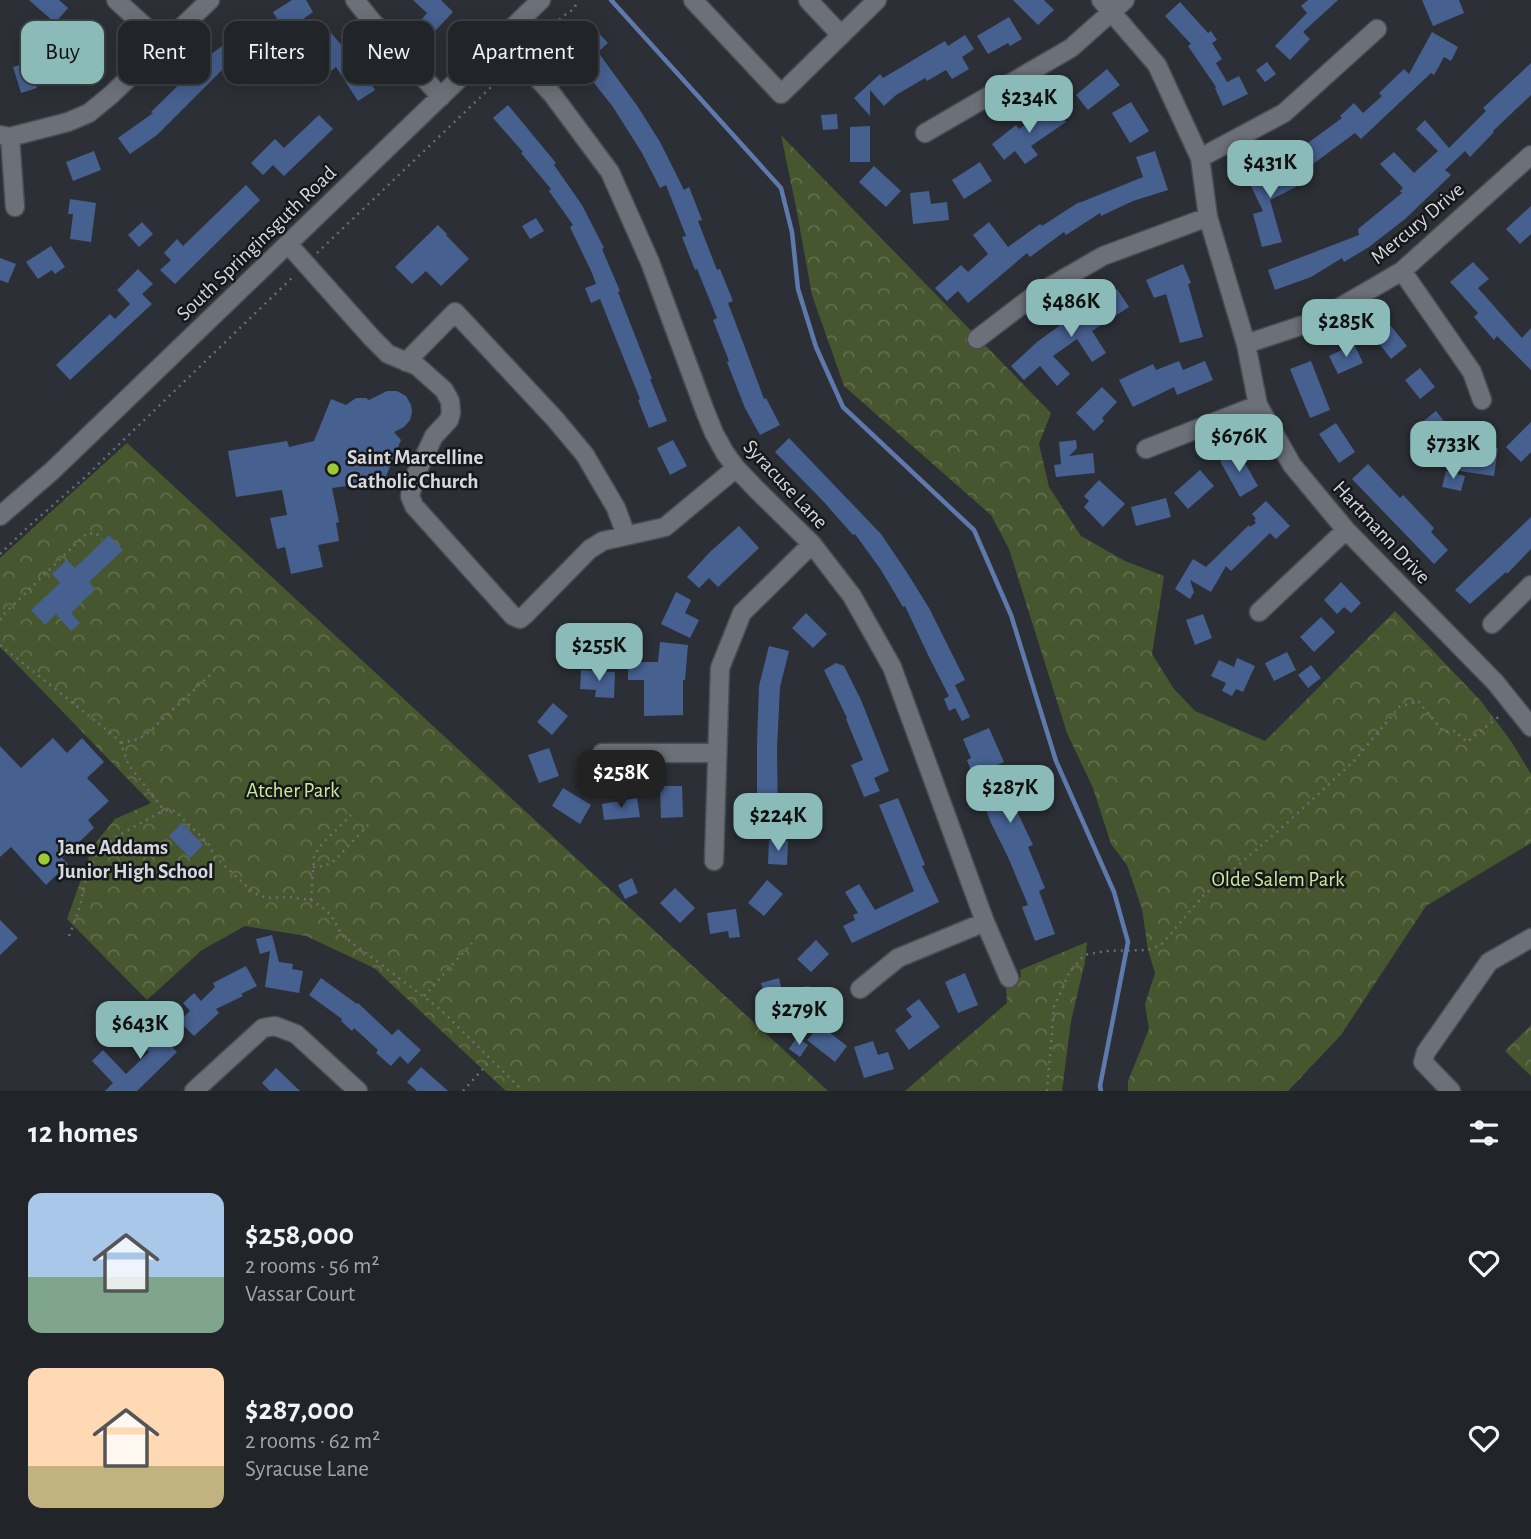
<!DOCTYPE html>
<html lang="en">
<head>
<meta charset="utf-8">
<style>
  body { margin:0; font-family:"Alegreya Sans",sans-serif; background:#2d3034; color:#f1f3f6; height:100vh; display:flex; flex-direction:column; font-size:26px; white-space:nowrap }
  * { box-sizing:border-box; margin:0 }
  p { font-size:23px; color:#a2a4a8 }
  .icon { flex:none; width:38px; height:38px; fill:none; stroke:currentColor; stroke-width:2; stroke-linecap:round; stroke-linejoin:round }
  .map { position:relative; height:1091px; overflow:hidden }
  .side { display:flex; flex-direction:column; background:#212428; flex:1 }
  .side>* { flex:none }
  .guide { position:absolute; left:21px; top:21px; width:700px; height:63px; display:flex; gap:14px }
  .price { position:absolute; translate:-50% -60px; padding:0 16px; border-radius:14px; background:#8bbbb9; color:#111; font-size:23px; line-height:46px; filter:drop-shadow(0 2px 4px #0008) }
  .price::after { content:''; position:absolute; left:50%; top:42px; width:21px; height:16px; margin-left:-10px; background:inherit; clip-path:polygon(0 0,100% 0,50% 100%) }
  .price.selected { background:#222; color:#fff }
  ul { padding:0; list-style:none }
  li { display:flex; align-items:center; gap:21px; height:175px; padding:0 28px }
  li span { display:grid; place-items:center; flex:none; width:196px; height:140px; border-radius:14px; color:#555 }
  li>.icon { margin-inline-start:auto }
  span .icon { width:84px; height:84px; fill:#fffc; stroke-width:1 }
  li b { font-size:30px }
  h2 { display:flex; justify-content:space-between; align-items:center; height:84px; padding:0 28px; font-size:30px }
  .tag { padding:0 24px; border-radius:14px; background:#212428; box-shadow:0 4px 18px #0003,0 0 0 2px #3e4145; font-size:24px; line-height:63px }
  .tag.selected { background:#8bbbb9; color:#111 }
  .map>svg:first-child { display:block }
</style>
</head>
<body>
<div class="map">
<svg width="1531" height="1091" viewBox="0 0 1531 1091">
  <defs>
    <pattern id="park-crowns" width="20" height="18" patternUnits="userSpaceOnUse" patternTransform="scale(1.75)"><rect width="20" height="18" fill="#46562e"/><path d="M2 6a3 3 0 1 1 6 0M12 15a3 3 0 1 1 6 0" fill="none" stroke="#606e4c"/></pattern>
  </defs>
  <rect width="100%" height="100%" fill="#2c3036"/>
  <path fill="url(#park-crowns)" d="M781,135L1051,413L1039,444L1049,487L1081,536L1125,561L1164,576L1152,654L1174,689L1195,711L1265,741L1395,611L1480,700L1511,741L1531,774V843L1426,906L1341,1035L1288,1091H1128V1081L1149,1029L1145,1004L1155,973L1148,950L1142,909L1127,865L1111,844L1093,788L1067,733L1009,549L991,515L844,386L812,295L796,207Z
    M127,443L828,1091H506L374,968L306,936L245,926L202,950L147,1000L67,919L93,846L115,819L151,803L0,647V558Z
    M1087,942L1085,962L1071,1021L1062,1091H905L1007,1003L1006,986L1021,977L1020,970Z
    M1531,1025V1076L1505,1051Z"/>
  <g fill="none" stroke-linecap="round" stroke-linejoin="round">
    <path stroke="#5e79ab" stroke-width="4.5" d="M611,0L781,188L792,232L798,289L816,347L843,407L974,530L1011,615L1056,761L1114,892L1128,942L1100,1086L1101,1091"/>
  </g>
  <path fill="#466090" d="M29,0H59L68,8L55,23Z
    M292,0H306L313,12L300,21L303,25L294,31L290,25L283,29L273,12Z
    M413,0H441L453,12L435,31L422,19L427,13Z
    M1013,0H1044L1054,10L1038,25Z
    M1308,0H1338L1303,32L1310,39L1290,60L1275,46L1307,13L1301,6Z
    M1422,0H1459L1464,13L1433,26Z
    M1180,2L1208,33L1211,31L1217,40L1212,43L1222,59L1216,63L1227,82L1239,76L1248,94L1223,106L1215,88L1216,87L1188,46L1191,44L1165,16Z
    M1009,17L1022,39L1010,46L1008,43L988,54L977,36Z
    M589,23L608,43L598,52L638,107L660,142L684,190L689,187L702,220L698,221L717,270L720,269L733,301L728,303L744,345L764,399L766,398L780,425L760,435L745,408L727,362L729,361L713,320L717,318L697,269L695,270L682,237L686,236L666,185L660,188L642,153L613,107L591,79H592L563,47Z
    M250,26L261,42L221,71L157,135L130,154L118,138L153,113L151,112L207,57Z
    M327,28L359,66L375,90L358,101L336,67L325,76L317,67L325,61L310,42Z
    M90,29L96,58L76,62L69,33Z
    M1432,32L1458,47L1451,61L1444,57L1434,75L1431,73L1361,139L1355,133L1313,164L1301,148L1342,118L1340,116L1354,103L1363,113L1382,96L1379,93L1404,69L1409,74Z
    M965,35L974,49L962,57L969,69L952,79L946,70L927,81L925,78L896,95L884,106L870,90V116L854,98L880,74L883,78L945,41L948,46Z
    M52,55L58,74L35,81L37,88L21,93L13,67Z
    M1267,62L1276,74L1265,82L1256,70Z
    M1531,63V95L1493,131L1494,132L1470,157L1465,151L1445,170L1451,175L1405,219L1369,247L1344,262L1342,258L1311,277L1275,290L1268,270L1359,235L1358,229L1402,193L1400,191L1403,188L1380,164L1394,152L1414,173L1438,151L1416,129L1425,120L1449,148L1486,111L1483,108Z
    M1107,69L1120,85L1088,110L1076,95Z
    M1131,102L1149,131L1130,143L1112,113Z
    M508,105L556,163L554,165L582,205L604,248L602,249L620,291L618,292L652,379H650L667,421L649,428L638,400L640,399L600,299L591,303L585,288L596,284L592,273L570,227L573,225L549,191L551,189L521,153L523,152L493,118Z
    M1054,105L1066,122L1031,146L1038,155L1025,164L1015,151L1004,160L992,144L1016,125L1019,129Z
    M837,114L838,129L823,130L821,115Z
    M319,115L333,129L284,176L273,165L263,175L251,163L275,139L284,148Z
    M870,126V162H850V127Z
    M94,151L101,170L73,181L66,162Z
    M1155,151L1168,190L1133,201L1101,216L1100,213L1066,235L1064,232L1030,257L1027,253L968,303L958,291L947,301L935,288L961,265L968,272L988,254L973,235L989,222L1008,247L1040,224L1042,226L1079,202V203L1143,177L1136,157Z
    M1282,160L1296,187L1270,200L1282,242L1262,247L1253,214L1263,211L1247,178Z
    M980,162L992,181L964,199L952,180Z
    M874,166L901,191L886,207L859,182Z
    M246,185L260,200L175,284L160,270L171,260L164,253L177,239L183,246Z
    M929,191L931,204L947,202L949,220L913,224L910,193Z
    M70,199L96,203L91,242L70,239L73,214H68Z
    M1531,206V234L1520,244L1506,229Z
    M536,218L544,231L530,239L522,226Z
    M142,222L153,234L139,247L128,235Z
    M438,225L447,234L446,235L469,259L441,286L426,271L412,284L395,267Z
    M51,246L65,267L55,274L52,270L38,279L26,262Z
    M0,258L16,264L8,283L0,280Z
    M1473,262L1489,279L1478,288L1522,338L1531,328V370L1497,336L1494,340L1474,317L1478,313L1450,282Z
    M1183,264L1191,283L1188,284L1203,337L1180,343L1166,294L1154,298L1146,280Z
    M138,269L153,284L142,294L152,304L70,380L56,365L110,314L115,319L130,304L117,290Z
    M1117,289L1129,307L1092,331L1106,353L1092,362L1077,339L1053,356L1070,374L1057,386L1040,366L1024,380L1011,366L1037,342L1077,313L1078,315Z
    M1391,326L1407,346L1391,359L1375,338Z
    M1354,344L1363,363L1338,374L1329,356Z
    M1179,361L1183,370L1205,361L1213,380L1177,395L1174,387L1133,407L1119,380L1153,364L1156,370Z
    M1311,361L1330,410L1310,418L1290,369Z
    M1420,368L1435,387L1420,399L1405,380Z
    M1102,387L1117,402L1102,418L1104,421L1094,431L1076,413Z
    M387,391H397L406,396L411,405L412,412L410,420L404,427L394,432L401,440L384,481L332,488L339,522L336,523L339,541L318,545L323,567L291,574L285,547L277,549L270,518L287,515L282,490L236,497L228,451L287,441L289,447L314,441L331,399L346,405L356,398H366L369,400Z
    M1436,411L1454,434L1438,447L1420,424Z
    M1531,422V452L1521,462L1506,447Z
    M1336,423L1355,452L1339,463L1319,434Z
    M789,438L881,534L906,571L929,608L965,680L955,685L970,717L962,721L955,708L949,711L944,699L949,696L929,657L905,606L903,607L881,570L855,534L853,535L823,501L775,452Z
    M673,440L687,466L670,475L657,448Z
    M1076,440L1077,448L1069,456L1093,453L1095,473L1056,477L1054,465L1061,464L1059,442Z
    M1463,443L1498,448L1494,476L1459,471Z
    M1238,451L1258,486L1240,497L1220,461Z
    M1368,464L1400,498L1403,495L1434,528L1431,532L1448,550L1434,564L1352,479Z
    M1200,470L1214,486L1188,509L1174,493Z
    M1446,471L1465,476L1461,491L1442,487Z
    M1099,480L1125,504L1103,527L1084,507L1089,501L1084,496Z
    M1166,498L1171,517L1136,526L1131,507Z
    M1266,501L1290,526L1276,539L1270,533L1231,571L1226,566L1211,592L1190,580L1194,592L1190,599L1175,589L1193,559L1206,567L1249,525L1250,527L1256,523L1254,520L1256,519L1252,514Z
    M1531,517V549L1507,574L1506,572L1470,604L1455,590Z
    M739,526L759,548L718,587L709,578L699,588L687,577L710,552Z
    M109,535L123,550L89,582L95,589L71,613L80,623L71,631L56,614L45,625L31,610L60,583L52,574L67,560L75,568Z
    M1341,582L1361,603L1351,613L1344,607L1337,614L1324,600Z
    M676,592L691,600L685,613L699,620L690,638L661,624Z
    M806,613L827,634L813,648L792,628Z
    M1203,614L1212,638L1195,645L1186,620Z
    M1321,617L1335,632L1314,652L1300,637Z
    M660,642L688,645L685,680H683V715L644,716V680H628V662H658Z
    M769,646L789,651L780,687L777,748L778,824H757V744L759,686Z
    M1287,652L1296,670L1274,681L1265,663Z
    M1237,658L1255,666L1243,692L1236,689L1232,696L1222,691L1226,683L1211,676L1219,660L1234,667Z
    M836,663L844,666L861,700L889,771L874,778L880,791L864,797L851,765L863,760L846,719L847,718L824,670Z
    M1311,665L1321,678L1308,688L1298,675Z
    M581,670L615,672L614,698L595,697L596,690L580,689Z
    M553,703L568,716L552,735L537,722Z
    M989,728L1004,762L995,766L1004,790L1032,778L1039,795L1014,805L1033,845L1028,847L1045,888L1039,891L1055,934L1035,941L1022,907L1028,905L1008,857L991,823L967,760L971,758L963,739Z
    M53,738L67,753L82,738L104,762L87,778L109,801L88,820L94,828L62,858L68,864L46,885L11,847L0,857V746L21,768Z
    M549,748L559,776L539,783L528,755Z
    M660,786H682L683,817L661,818Z
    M563,788L591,805L580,824L552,806Z
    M637,798L640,817L604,820L602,804Z
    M898,798L925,865L922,866L939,902L852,943L843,926L855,920L853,915L858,913L845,892L859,884L875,910L914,891L879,805Z
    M182,823L203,845L190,858L169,836Z
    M769,840L788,841L787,865L768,864Z
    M632,878L638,893L625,899L618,885Z
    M767,880L783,894L764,916L748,903Z
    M675,888L695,908L680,923L660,903Z
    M736,909L740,937L729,938L728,931L710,934L707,913Z
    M0,920L18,938L0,955Z
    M272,935L279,962L293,964L292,969L303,971L299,993L265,987L270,951L260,954L256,939Z
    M816,940L829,954L811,972L797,959Z
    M246,966L257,986L241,994L243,996L216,1009L219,1013L194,1036L179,1021L190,1011L183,1003L194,993L201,1001L215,987L213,983Z
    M965,973L978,1005L958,1013L945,982Z
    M321,978L357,1004L358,1003L392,1035L398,1029L421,1050L408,1064L400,1056L391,1066L376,1053L378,1050L354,1028L352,1031L341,1021L342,1019L309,995Z
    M779,978L783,995L766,1000L761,983Z
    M809,986L814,1015L789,1019L785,990Z
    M919,999L940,1027L909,1050L895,1030L912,1017L906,1009Z
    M162,1020L176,1033L167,1042L177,1052L137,1091H105L113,1083L92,1061L103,1050L126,1074L149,1052L140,1042Z
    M820,1025L847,1046L835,1062L807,1040Z
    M797,1037L808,1045L800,1057L789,1049Z
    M873,1041L878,1055L888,1052L894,1069L864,1078L854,1047Z
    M421,1067L448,1091H417L407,1082Z
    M276,1068L300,1091H270L262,1083Z"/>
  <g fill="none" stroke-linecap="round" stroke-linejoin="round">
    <g stroke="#4a4e53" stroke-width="21">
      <path id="minor" d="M116,0L164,44
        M355,0L371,20L441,97
        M693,0L781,94L877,0
        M808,0L841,35
        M1101,0L1157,65L1200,158L1208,217L1246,344L1258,405L1292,465L1346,530L1495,682L1531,727
        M501,39L552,94L610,172L650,262L705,411L714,433L725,453L736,468L757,490L812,544L852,596L892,667L985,922L1009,978
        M925,133L1071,48L1125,0
        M0,135L10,137L68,122L89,113L112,94L210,0
        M10,137L15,207
        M1200,158L1284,113L1377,29
        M288,244L372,338L388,354L417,366L444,390L450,401L451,413L449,420L434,436L415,476L410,496L414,506L513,616L520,619L525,615L590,549L603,541L665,527L736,468
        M1402,271L1472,372L1482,400
        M977,339L1032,297L1103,256L1208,217
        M1246,344L1318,320L1402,271L1531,155
        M406,362L455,312L555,419L585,455L616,508L626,535
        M1146,449L1258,405
        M0,516L52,471L541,0
        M1259,612L1346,530
        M1492,624L1531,585
        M602,753H717
        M714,861L720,668L742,613L812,544
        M860,989L898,958L985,922
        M194,1091L263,1028L275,1026L296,1034L358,1091
        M1451,1091L1423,1062L1426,1052L1489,962L1531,938"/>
    </g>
    <path stroke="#6a6e73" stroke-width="2.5" stroke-dasharray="2 5" stroke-linecap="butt" d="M530,50L563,16L574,9L578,0
      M317,253L510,69
      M0,554L29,526L84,478L295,275
      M0,620L5,613L86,534L96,533L102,540
      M0,645L113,735L121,743L128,764L164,810L175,811L208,843L215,857L254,893L266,898L287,897L311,900L319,905L331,915L342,935L440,1009L523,1091
      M121,743L139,739L149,732L211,674
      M313,867L324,866L333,862L370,823
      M311,900L314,857L319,847L351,815
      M69,936L80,907L86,877L97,854L114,838L164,810
      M424,996L472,943
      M463,1091L491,1060
      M1047,1091L1054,1007L1069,973L1084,955L1106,951L1148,950L1161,945L1204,895L1286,824L1355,760L1399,707L1418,701L1444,732L1455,731L1467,742L1502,714"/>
    <use href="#minor" stroke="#6c7078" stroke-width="18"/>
  </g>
  <g fill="#9bcb33" stroke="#16181b" stroke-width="2.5">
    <circle cx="333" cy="469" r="7"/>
    <circle cx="44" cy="859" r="7"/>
  </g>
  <g text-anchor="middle" stroke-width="5" stroke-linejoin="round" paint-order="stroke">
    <g font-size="21" fill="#d6d8dd" stroke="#16181b">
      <text transform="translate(1417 223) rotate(-40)" y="7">Mercury Drive</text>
      <text transform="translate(256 243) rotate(-44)" y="7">South Springinsguth Road</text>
      <text transform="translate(786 484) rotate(47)" y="7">Syracuse Lane</text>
      <text transform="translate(1382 532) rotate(47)" y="7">Hartmann Drive</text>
    </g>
    <g font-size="21" font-weight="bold" fill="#d6d8dd" stroke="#16181b" text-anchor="start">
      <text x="347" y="464">Saint Marcelline<tspan x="347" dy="24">Catholic Church</tspan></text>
      <text x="58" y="854">Jane Addams<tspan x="58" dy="24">Junior High School</tspan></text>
    </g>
    <g font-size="21" fill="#caeb97" stroke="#16181b">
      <text x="293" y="797">Atcher Park</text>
      <text x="1278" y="886">Olde Salem Park</text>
    </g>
  </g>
</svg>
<b class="price" style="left:1029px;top:135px">$234K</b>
<b class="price" style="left:1270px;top:200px">$431K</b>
<b class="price" style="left:1071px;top:339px">$486K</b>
<b class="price" style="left:1346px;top:359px">$285K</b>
<b class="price" style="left:1239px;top:474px">$676K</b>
<b class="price" style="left:1453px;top:481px">$733K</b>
<b class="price" style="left:599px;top:683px">$255K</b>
<b class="price selected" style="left:621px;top:810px">$258K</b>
<b class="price" style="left:1010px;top:825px">$287K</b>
<b class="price" style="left:778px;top:853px">$224K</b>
<b class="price" style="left:799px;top:1047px">$279K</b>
<b class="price" style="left:140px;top:1061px">$643K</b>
<div class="guide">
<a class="tag selected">Buy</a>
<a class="tag">Rent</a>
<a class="tag">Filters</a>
<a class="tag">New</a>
<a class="tag">Apartment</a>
</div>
</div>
<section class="side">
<h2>12 homes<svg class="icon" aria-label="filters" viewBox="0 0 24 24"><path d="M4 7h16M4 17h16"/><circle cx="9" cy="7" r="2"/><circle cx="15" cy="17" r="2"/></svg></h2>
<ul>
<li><span style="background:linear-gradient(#a9c7e8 60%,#7fa58c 0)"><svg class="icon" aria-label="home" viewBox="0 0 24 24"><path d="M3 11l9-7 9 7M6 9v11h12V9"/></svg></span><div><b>$258,000</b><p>2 rooms · 56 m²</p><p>Vassar Court</p></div><svg class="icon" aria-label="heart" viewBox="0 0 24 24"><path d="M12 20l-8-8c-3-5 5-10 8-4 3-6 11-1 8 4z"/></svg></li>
<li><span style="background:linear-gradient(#ffd9b3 70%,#c2b280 0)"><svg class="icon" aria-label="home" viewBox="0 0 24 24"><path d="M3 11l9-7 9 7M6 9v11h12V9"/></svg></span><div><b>$287,000</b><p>2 rooms · 62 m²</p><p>Syracuse Lane</p></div><svg class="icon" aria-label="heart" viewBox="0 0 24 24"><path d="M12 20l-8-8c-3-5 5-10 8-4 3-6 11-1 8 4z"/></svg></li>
</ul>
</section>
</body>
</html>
